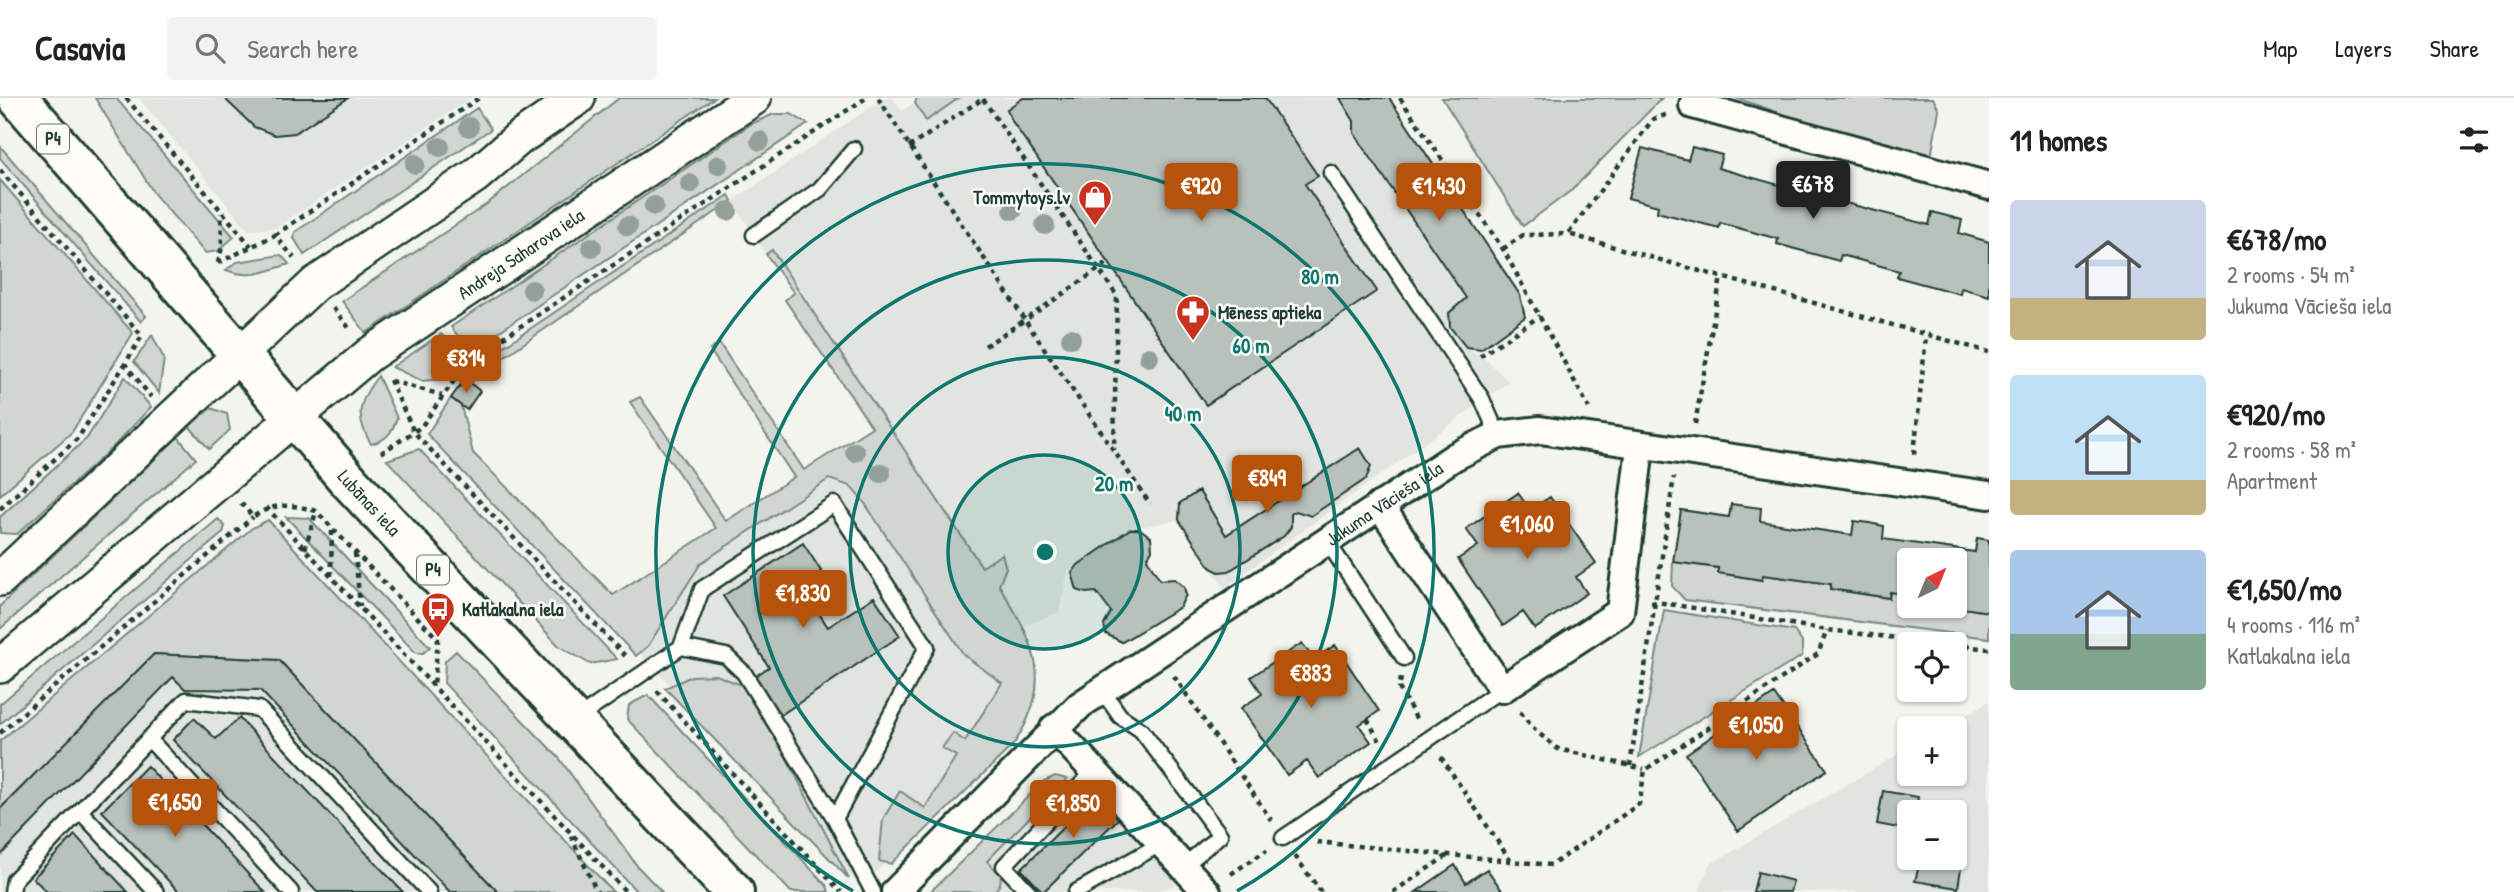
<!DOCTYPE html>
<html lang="en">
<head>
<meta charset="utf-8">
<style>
  body { margin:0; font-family:"Patrick Hand",sans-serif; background:#f2f2f2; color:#222; height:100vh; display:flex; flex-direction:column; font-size:26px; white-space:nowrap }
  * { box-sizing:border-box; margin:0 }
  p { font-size:23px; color:#767676 }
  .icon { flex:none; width:38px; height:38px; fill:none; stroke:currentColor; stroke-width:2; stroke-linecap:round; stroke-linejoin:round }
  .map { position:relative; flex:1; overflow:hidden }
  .sheet { display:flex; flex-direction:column; background:#fff; width:525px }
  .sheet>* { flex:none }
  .needle { width:46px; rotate:43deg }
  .tools { position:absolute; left:1897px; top:450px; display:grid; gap:14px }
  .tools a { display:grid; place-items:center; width:70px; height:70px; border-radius:7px; background:#fff; box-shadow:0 2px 5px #0004; font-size:35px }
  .price { position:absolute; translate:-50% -60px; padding:0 16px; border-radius:7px; background:#b45309; color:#fff; font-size:23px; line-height:46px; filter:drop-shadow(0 2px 4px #0008) }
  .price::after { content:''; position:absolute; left:50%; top:42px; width:21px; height:16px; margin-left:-10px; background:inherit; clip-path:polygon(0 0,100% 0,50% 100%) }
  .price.active { background:#222; color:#fff }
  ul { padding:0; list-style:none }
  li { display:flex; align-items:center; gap:21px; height:175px; padding:0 21px }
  li span { display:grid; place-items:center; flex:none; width:196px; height:140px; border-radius:7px; color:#555 }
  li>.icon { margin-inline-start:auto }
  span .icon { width:84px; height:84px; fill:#fffc; stroke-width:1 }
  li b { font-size:30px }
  h2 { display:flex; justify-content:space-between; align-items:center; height:84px; padding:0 21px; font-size:30px }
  header { display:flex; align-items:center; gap:42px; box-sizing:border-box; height:98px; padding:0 35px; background:#fff; border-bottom:2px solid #e0e0e0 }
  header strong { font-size:33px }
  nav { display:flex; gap:38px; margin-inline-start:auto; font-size:24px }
  .search { width:490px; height:63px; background:#f2f2f2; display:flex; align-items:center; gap:18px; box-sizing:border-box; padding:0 24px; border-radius:7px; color:#767676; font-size:26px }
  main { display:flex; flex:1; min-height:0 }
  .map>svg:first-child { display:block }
</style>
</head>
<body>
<header>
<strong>Casavia</strong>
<div class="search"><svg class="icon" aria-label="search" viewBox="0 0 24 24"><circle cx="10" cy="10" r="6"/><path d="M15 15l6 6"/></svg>Search here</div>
<nav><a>Map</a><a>Layers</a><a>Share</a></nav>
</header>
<main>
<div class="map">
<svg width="1989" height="794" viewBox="0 0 1989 794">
  <rect width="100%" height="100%" fill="#f4f4ef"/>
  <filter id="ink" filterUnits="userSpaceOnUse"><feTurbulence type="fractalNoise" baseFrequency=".0143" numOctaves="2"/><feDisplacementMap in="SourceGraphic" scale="14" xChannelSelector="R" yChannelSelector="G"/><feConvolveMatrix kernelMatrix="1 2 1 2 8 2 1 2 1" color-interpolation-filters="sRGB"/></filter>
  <g filter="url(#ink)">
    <path fill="#e2e5df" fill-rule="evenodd" d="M139,0H471L276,130L248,132Z
      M884,0H893L902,13L922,0H1340L1354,23V35L1466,200L1449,215L1450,229L1466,249L1487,262L1509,284L1224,490L1178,422L1130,431L1068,473L1059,514L1025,528L999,487L1006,471L1003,456L982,470L772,153L766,156L732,103Z
      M829,366L884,386L1024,589L971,681L861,789L631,546L693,459Z
      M154,556L279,562L498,794H0V711Z
      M1989,603V794H1699L1709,767L1909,650V676H1955V630H1944ZM1909,714H1955V760H1909Z
      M1078,673L1182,776L1173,780L1176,787L1155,794H994L1000,786L987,763Z"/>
    <path fill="#d1d6d1" stroke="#788a82" stroke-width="2" d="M95,0H116L234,139L218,153L205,155L155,97Z
      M619,0H714L366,235L342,203L487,106Z
      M917,0H959L926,23L915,5Z
      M1442,0H1662L1572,92L1523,128Z
      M1736,0H1933L1939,12L1930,66Z
      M477,10L491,31L304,157L294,140L295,134Z
      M774,16H791L808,26L470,253L451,229L751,26Z
      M0,48L146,218L141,224L0,60Z
      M0,82L133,235L72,334L0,397Z
      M729,97L732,103L476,278L471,286L465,281L476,267Z
      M772,152L982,469L1002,456L1006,470L999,487C1035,545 1055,583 1014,646L891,766L879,763L883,721L900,693L925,710L956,658L942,650L953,635L965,643L1002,585L964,557L864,404L850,388L829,381L701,465L648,548L636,558L427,336L451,300L461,308L473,355L613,497L716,430L630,304L640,299L726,423L794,379L710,252L719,245L804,372L872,329L785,202L794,195L766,156Z
      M281,157L289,166C265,174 250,181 226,172L237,164Z
      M441,236C461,256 458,259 442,281L422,283L392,269Z
      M152,237L164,261L159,295L134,264Z
      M378,278L397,320C392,335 387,342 371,346C354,318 359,302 378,278Z
      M125,279L151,309L112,350L17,436L0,435V419L87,340Z
      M211,310L227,316L230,332L209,351L189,328Z
      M178,339L196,361L0,531V508Z
      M419,351L617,561L590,566L559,548L387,362Z
      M286,419L309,420L430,549L423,555H416Z
      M218,421L225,428L223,435L0,626V606Z
      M268,422L613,794H498L279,562L154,556L0,711V643L252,430Z
      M1673,464L1718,470V475L1761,482L1763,477L1831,486L1830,491L1889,500L1890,494L1909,497V508H1955L1957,504V509L1989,514V540L1685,502L1672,488Z
      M1664,512L1794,533L1802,544V558L1639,659Z
      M456,553L559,660L638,769L662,794H637L444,585L445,563Z
      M716,577L744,588L762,612L849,781L665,590L692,578Z
      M648,597L827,788L829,794H791L627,621L629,607Z
      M1055,678L1067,681L987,763L1001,777L1000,786L994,794H930L1044,683Z"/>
    <path fill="#b9c1bb" stroke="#1f3d34" stroke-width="2" d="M224,0H348L295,35L275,37L254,29Z
      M1023,0H1265L1318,78L1305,86L1377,193L1206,307L1012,23L1007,11Z
      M1340,0H1389L1520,197L1525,219L1481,251L1466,249L1450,229L1449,215L1466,200L1354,35V23Z
      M1692,49L1722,57L1718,70L1808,95L1812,81L1842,90L1838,103L1929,127L1932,114L1962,122L1959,135L1989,144V198L1961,190L1960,196L1897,179L1899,173L1841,157L1839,163L1777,146L1778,141L1720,125L1719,130L1657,114L1658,108L1628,100L1642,50L1688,62Z
      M465,281L480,293L467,312L451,300Z
      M1360,350L1371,368L1366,381L1311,418L1296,413L1291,416V429L1284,438L1229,473L1219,474L1211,470L1179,422L1180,405L1199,393L1226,437Z
      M1518,395L1530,412L1550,399L1596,465L1576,479L1587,495L1535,531L1523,514L1503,528L1458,461L1478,448L1466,431Z
      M1731,406L1761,410L1760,423L1852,437L1854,423L1869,425L1884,428L1883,441L1975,454L1977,440L1989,442V514L1956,509L1955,462H1909V497L1890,494L1889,500L1830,491L1831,486L1763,477L1762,482L1718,475V470L1673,464L1681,412L1729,419Z
      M1130,431H1140L1151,439L1152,452L1147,461L1160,482L1175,481L1184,489L1186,497L1180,509L1122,544L1106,536L1104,527L1111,514L1096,494L1086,495L1077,492L1072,475L1078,467Z
      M803,445L830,487L809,500L828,529L874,499L900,538L779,618L754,579L769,569L723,498Z
      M1302,545L1314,562L1335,547L1379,613L1359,627L1371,644L1319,680L1307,663L1287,677L1241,610L1262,596L1251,579Z
      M154,556L279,562L498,794H450L260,592L185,591L173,579L0,758V711Z
      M1774,596L1827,672L1738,733L1686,656Z
      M194,620L216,641L239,620L403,794H317L173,642Z
      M147,668L265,794H179L102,713Z
      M1102,691L1125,714L1043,794L1021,771Z
      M1883,693L1918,699L1916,714H1909V732L1877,726Z
      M75,737L128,794H47L33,780Z
      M1955,755L1963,757L1958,790L1915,783L1921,760H1955Z
      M1455,767L1466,785L1487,771L1503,794H1416Z
      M1758,774L1793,783L1790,794H1753Z"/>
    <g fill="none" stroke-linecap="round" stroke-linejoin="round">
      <g stroke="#1f3d34" stroke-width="19">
        <path id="service" d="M1331,75L1482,301L1498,337
          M754,137L820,91L854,51
          M1327,443L1404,560
          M681,549L726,558L744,575L835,721L873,794
          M1102,592L1120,618L1141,632L1220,737L1183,769
          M575,622L681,549L702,491L834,406L927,549L835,721
          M149,641L291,794
          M80,713L156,794
          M1283,740L1502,591
          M12,794L14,782L186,602L259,611L429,794
          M1029,794L1004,768L1094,673
          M1076,794L1162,745"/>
      </g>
      <g stroke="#1f3d34" stroke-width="32">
        <g id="minor">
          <path d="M1693,7L1989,88"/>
          <path d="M1380,407L1502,591L1620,514L1640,349"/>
          <path d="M1054,630L1207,794"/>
          <path id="s1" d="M895,794L1080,607L1454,359L1498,337L1540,332L1989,397"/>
        </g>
      </g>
      <g stroke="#1f3d34" stroke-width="38">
        <g id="tertiary">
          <path d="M0,481L315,186L475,78L518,41L578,0"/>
          <path id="s2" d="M0,568L370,256L754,0"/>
        </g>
      </g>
      <g stroke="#1f3d34" stroke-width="44">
        <g id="primary">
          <path id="s3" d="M18,0L350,384L734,794"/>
        </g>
      </g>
      <path stroke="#1f3d34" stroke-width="4.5" stroke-dasharray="5 5" stroke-linecap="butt" d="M126,0L251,148
        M878,0L1025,222L1109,164
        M1400,0L1503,151L1589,310
        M983,1L1117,198L1114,352
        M1666,17L1653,21L1568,136L1989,254
        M909,49L984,0
        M0,72L142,238L125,266L151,299
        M275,137L479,0
        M1503,151L1523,137L1568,136
        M218,165L275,137L294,160
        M218,165L222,149L221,115
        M333,210L350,231
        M453,241L468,263
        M985,248L1025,222L1150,406
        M1480,258L1540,218
        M390,282L414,334L628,561
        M391,283L442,297
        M1695,326L1721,179
        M381,355L421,329L468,263L866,0
        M1914,356L1926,239
        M241,405L253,419C274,404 292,406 316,413L438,541L434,587
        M266,409L626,794
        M0,411L78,340L125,266
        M305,451L316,414
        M355,455L360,508
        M331,478L332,430
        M1651,505L1657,504L1827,532L1950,546
        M1955,547L1989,551
        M1174,578L1271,722
        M1401,580L1399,590L1417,622
        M657,593L841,794
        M1520,614L1536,633L1558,651L1644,671
        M1367,621L1381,645
        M0,635L253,419
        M1441,659L1510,762
        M1630,668L1674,379
        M571,738L597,794
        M1317,744L1552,767L1639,706L1645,672L1818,556L1827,532
        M1295,758L1321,794
        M1231,776L1267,752
        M1393,794L1448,757"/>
      <use href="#service" stroke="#fdfcf7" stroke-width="14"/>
      <use href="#minor" stroke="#fdfcf7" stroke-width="26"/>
      <use href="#tertiary" stroke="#fdfcf7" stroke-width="33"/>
      <use href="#primary" stroke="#fdfcf7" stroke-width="38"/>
    </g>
    <g fill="#93a099">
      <circle cx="469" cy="29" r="10"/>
      <circle cx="760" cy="43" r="10"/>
      <circle cx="440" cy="49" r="10"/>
      <circle cx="415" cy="66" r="10"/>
      <circle cx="718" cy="67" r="10"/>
      <circle cx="690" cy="86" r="10"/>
      <circle cx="654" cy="108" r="10"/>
      <circle cx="1013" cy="112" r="10"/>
      <circle cx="728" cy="113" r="10"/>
      <circle cx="1045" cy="127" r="10"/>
      <circle cx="628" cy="128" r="10"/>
      <circle cx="592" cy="149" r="10"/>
      <circle cx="532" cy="192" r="10"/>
      <circle cx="1071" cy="240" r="10"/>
      <circle cx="1149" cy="259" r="10"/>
      <circle cx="855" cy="354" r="10"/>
      <circle cx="881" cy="375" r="10"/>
    </g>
  </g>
  <circle cx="1045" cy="454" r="97" fill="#0f766e" fill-opacity=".12"/>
  <g fill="none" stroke="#0f766e" stroke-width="3.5">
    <circle cx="1045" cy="454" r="97"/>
    <circle cx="1045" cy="454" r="195"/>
    <circle cx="1045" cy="454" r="292"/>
    <path d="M853 793A389 389 0 1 1 1237 793"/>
  </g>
  <defs>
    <g id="shop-pin" transform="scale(1.75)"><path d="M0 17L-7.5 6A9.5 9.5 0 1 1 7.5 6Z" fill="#c8321e" stroke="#fdfcf7"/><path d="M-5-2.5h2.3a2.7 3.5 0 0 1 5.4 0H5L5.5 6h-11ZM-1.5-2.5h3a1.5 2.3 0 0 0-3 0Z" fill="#fff"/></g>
    <g id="pharmacy-pin" transform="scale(1.75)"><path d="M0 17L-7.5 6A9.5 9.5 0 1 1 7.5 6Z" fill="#c8321e" stroke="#fdfcf7"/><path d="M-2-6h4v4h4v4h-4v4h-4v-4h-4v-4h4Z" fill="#fff"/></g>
    <g id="bus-pin" transform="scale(1.75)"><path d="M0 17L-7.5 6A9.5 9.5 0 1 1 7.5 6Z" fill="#c8321e" stroke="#fdfcf7"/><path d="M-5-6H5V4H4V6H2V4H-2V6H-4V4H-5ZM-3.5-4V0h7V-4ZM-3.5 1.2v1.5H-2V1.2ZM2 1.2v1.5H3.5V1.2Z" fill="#fff"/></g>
  </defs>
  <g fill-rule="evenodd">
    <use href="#shop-pin" x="1095" y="99"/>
    <use href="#pharmacy-pin" x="1193" y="214"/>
    <use href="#bus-pin" x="438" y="511"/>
  </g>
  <g text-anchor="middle" stroke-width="5" stroke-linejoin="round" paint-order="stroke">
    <g fill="#fdfcf7" stroke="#62766e" stroke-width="2">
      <rect x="37" y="26.5" width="32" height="29" rx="5"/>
      <rect x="417" y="457.5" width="32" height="29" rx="5"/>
    </g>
    <g font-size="18" font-weight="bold" fill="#1f3d34">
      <text x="53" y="47">P4</text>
      <text x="433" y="478">P4</text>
    </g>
    <g font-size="19" font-weight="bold" fill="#1f3d34" stroke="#fdfcf7" text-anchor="start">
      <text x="1070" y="106" text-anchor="end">Tommytoys.lv</text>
      <text x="1218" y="221">Mēness aptieka</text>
      <text x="462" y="518">Katlakalna iela</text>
    </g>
    <g font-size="19" fill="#1f3d34" stroke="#fdfcf7">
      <text dy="7" stroke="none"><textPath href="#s2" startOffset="665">Andreja Saharova iela</textPath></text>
      <text dy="7" stroke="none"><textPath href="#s3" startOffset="536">Lubānas iela</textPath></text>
      <text dy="7" stroke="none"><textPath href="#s1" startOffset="628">Jukuma Vācieša iela</textPath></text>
    </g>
  </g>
  <circle cx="1045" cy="454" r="10" fill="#0f766e" stroke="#fdfcf7" stroke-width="3.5"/>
  <g font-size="21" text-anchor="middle" font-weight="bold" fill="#0f766e" stroke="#fdfcf7" stroke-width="5" stroke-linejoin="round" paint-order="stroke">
    <text x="1320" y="186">80 m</text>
    <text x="1251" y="255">60 m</text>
    <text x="1183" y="323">40 m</text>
    <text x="1114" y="393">20 m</text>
  </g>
</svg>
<div class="tools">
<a><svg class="needle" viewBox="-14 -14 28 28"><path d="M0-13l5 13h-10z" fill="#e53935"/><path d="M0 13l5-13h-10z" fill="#767676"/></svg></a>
<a><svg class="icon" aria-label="locate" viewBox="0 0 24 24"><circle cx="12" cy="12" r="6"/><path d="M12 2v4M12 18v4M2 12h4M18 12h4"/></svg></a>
<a>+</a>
<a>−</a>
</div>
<b class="price active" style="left:1813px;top:123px">€678</b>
<b class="price" style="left:1201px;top:125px">€920</b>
<b class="price" style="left:1439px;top:125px">€1,430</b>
<b class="price" style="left:466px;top:297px">€814</b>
<b class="price" style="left:1267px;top:417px">€849</b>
<b class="price" style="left:1527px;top:463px">€1,060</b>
<b class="price" style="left:803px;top:532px">€1,830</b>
<b class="price" style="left:1311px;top:612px">€883</b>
<b class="price" style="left:1756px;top:664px">€1,050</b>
<b class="price" style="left:175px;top:741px">€1,650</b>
<b class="price" style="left:1073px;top:742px">€1,850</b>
</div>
<section class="sheet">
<h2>11 homes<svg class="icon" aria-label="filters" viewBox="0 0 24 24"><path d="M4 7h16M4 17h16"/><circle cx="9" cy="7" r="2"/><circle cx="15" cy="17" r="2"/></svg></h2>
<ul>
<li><span style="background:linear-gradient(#c9d6e8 70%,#c2b280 0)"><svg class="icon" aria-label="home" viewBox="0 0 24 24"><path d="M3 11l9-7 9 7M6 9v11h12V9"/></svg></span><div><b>€678/mo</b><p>2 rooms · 54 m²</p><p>Jukuma Vācieša iela</p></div></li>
<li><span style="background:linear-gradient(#bfe0f5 75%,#c2b280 0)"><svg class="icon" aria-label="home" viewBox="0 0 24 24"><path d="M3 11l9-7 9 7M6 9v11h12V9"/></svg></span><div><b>€920/mo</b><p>2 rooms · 58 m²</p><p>Apartment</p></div></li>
<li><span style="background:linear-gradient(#a9c7e8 60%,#7fa58c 0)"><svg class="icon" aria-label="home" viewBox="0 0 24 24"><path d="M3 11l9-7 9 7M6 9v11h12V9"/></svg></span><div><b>€1,650/mo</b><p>4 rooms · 116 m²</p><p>Katlakalna iela</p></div></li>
</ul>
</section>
</main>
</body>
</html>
